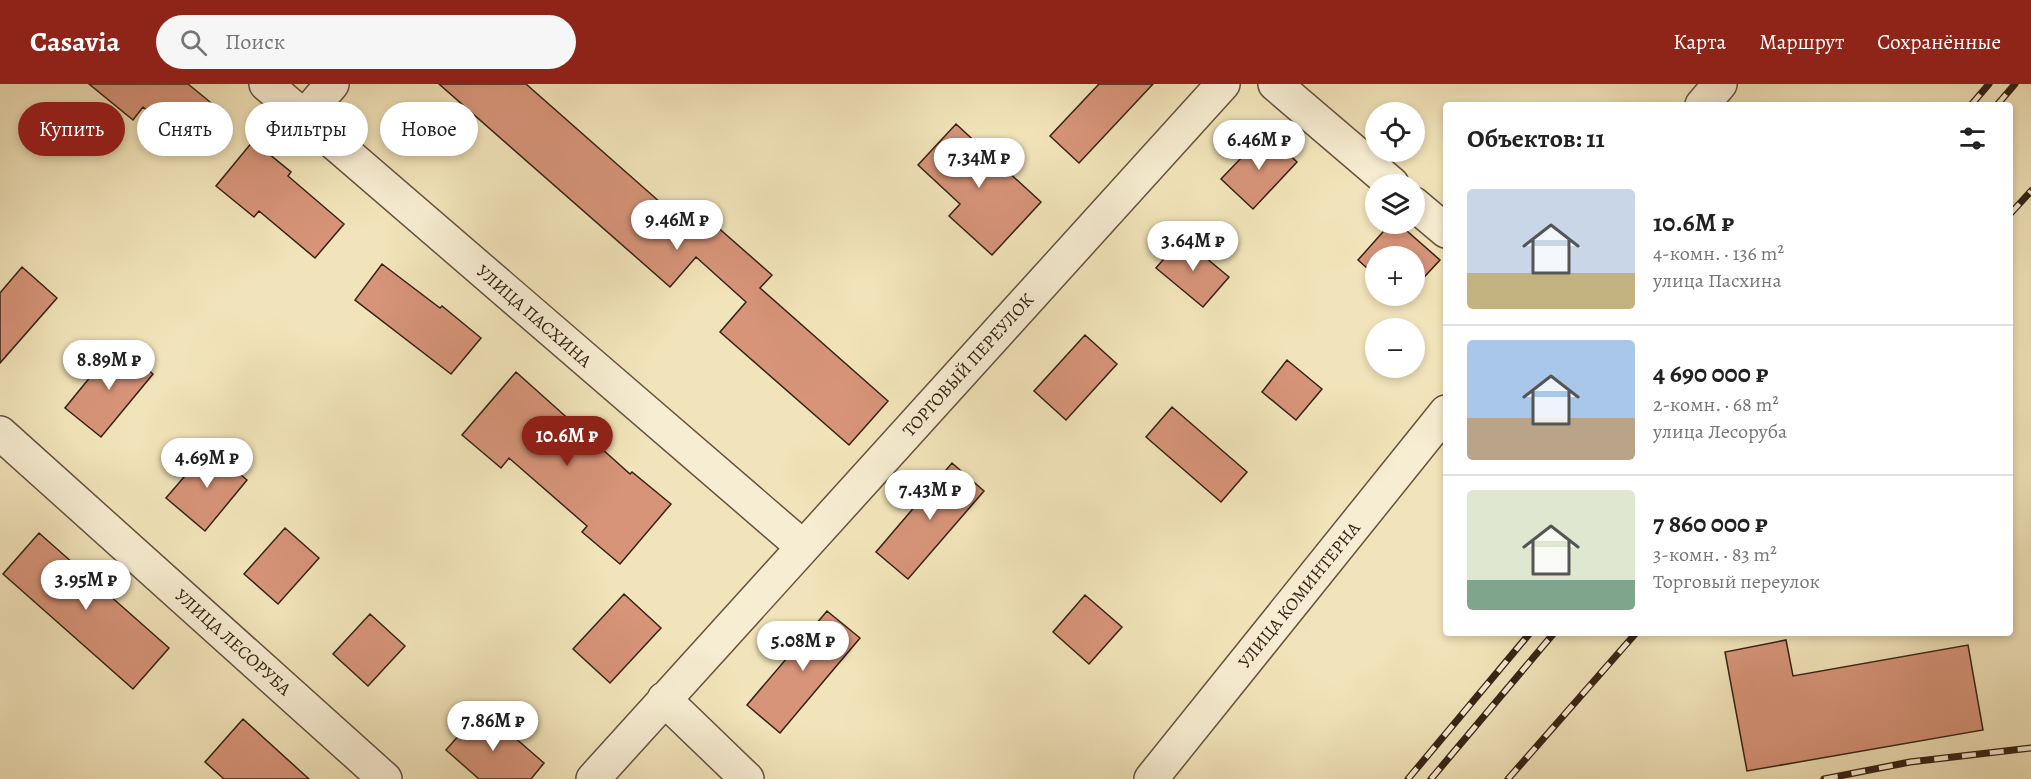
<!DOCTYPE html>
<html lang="ru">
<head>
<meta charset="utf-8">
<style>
  body { margin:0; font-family:Alegreya,serif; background:#f6f6f6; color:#222; height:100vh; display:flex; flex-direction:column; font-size:22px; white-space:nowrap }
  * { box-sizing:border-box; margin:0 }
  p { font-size:20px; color:#767676 }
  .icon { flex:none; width:33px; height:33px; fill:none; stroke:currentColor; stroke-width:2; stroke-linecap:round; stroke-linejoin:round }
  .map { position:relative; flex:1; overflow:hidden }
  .details { position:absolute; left:1443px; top:18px; width:570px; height:534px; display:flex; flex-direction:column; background:#fff; border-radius:6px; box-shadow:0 3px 9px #0003 }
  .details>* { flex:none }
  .banner { position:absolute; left:18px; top:18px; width:570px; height:54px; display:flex; gap:12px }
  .fabs { position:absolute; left:1365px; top:18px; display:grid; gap:12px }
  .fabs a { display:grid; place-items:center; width:60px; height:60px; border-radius:50%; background:#fff; box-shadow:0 3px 9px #0003; font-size:30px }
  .price { position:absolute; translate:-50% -51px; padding:0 14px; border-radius:21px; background:#fff; color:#222; font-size:20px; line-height:39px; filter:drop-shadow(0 2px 3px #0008) }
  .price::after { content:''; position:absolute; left:50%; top:36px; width:18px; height:14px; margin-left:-9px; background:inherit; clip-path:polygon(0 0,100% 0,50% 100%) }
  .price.on { background:#8f2418; color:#fff }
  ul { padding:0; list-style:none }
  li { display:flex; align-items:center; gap:18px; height:150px; padding:0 24px }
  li+li { border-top:2px solid #e0e0e0 }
  li span { display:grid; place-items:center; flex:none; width:168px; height:120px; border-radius:6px; color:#555 }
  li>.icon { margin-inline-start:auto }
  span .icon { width:72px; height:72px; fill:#fffc; stroke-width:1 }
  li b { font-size:26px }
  h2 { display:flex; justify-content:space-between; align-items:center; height:72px; padding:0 24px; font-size:26px }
  .chip { padding:0 21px; border-radius:27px; background:#fff; box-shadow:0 3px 9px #0003; font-size:21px; line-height:54px }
  .chip.on { background:#8f2418; color:#fff }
  header { display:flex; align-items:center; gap:36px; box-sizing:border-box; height:84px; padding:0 30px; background:#8f2418; color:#fff }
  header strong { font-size:28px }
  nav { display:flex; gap:33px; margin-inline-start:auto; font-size:21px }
  .search { width:420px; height:54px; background:#f6f6f6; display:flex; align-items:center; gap:15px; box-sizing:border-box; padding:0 21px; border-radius:33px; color:#767676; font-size:22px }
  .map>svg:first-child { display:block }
</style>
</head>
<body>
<header>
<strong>Casavia</strong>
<div class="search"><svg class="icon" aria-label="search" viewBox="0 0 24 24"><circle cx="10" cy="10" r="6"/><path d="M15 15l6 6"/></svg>Поиск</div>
<nav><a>Карта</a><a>Маршрут</a><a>Сохранённые</a></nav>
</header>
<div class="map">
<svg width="2031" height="695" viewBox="0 0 2031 695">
  <rect width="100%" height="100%" fill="#f2e4ba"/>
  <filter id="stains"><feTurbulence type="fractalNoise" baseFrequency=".00333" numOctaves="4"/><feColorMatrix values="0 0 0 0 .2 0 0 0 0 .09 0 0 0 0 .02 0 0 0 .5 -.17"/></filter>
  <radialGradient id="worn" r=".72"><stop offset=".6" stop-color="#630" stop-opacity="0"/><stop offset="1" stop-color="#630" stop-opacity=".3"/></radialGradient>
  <path fill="#d79479" stroke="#362214" stroke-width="1.5" d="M89,0H188L215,22L186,58L143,23L133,36Z
    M439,0H526L678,134L690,119L772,191L760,204L888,317L849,361L720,248L746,218L696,173L670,203Z
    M1099,0H1153L1079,79L1050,52Z
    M956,40L1041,118L992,171L949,132L960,120L918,81Z
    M1266,48L1297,78L1253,125L1221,95Z
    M253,57L291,88L288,92L344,140L315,174L259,127L254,133L216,102Z
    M1390,140H1399L1440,176L1414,204V172H1376V192L1358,176Z
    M1182,154L1229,193L1203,223L1156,184Z
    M382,180L440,224L442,222L481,254L451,290L355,216Z
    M22,183L57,214L0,279V209Z
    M1085,251L1117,280L1066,336L1034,307Z
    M117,260L153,290L101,353L65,324Z
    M1287,276L1322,305L1296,336L1262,308Z
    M516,288L630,390L632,388L671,420L620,480L582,448L587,442L509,374L501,384L462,351Z
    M1172,323L1247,388L1221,418L1146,353Z
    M209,364L247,396L205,447L166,414Z
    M952,379L984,407L908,495L876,468Z
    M285,444L319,474L278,520L244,490Z
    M39,449L169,564L133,605L3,490Z
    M624,510L661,544L610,599L573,565Z
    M1085,511L1122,543L1089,580L1053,548Z
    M827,527L860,554L780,649L747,621Z
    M370,530L405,562L368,602L333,570Z
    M1786,556L1793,592L1968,561L1983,646L1747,687L1725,568Z
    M482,625L544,679L531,695H479L446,666Z
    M243,635L309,695H224L205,678Z"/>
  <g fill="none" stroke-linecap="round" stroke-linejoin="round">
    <g stroke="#65523e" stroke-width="36">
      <path id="minor" d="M266,0L803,463
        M1275,0L1392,100
        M1702,21L1720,0
        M304,33L332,0
        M1414,120L1446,147
        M0,349L385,695
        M664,615L747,695
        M593,695L1223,0
        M1151,695L1446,328"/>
    </g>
    <use href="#minor" stroke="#f7edd2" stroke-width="33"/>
    <g stroke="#362214" stroke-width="7">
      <path id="rail" d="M1971,21L1989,0
        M1997,21L2015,0
        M2010,130L2031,107
        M1408,695L1530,549
        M1431,695L1554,549
        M1508,695L1636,549
        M1824,695L1910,678L2031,664"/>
    </g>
    <use href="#rail" stroke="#f7edd2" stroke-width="4.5" stroke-dasharray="14" stroke-linecap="butt"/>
  </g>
  <g text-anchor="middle" stroke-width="5" stroke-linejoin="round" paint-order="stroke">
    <g font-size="18" fill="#362214" stroke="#f7edd2">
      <text transform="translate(534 232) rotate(41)" y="6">УЛИЦА ПАСХИНА</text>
      <text transform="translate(968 281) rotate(-48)" y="6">ТОРГОВЫЙ ПЕРЕУЛОК</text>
      <text transform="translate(1299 511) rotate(-51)" y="6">УЛИЦА КОМИНТЕРНА</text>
      <text transform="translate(233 558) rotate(42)" y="6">УЛИЦА ЛЕСОРУБА</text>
    </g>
  </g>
  <rect width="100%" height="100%" filter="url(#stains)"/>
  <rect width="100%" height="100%" fill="url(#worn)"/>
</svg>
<div class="fabs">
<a><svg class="icon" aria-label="locate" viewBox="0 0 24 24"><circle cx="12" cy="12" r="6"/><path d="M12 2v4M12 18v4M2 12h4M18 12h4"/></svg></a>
<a><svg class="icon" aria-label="layers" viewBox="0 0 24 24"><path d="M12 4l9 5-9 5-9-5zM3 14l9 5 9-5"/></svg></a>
<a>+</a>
<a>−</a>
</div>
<b class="price" style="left:1259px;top:87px">6.46M ₽</b>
<b class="price" style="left:979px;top:105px">7.34M ₽</b>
<b class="price" style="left:677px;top:167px">9.46M ₽</b>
<b class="price" style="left:1193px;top:188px">3.64M ₽</b>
<b class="price" style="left:109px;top:307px">8.89M ₽</b>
<b class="price on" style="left:567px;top:383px">10.6M ₽</b>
<b class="price" style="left:207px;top:405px">4.69M ₽</b>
<b class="price" style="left:930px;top:437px">7.43M ₽</b>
<b class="price" style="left:86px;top:527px">3.95M ₽</b>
<b class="price" style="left:803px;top:588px">5.08M ₽</b>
<b class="price" style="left:493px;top:668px">7.86M ₽</b>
<div class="banner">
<a class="chip on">Купить</a>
<a class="chip">Снять</a>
<a class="chip">Фильтры</a>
<a class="chip">Новое</a>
</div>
<section class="details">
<h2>Объектов: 11<svg class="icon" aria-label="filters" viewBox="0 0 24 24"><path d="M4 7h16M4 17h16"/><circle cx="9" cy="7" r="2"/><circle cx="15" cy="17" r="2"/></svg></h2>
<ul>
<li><span style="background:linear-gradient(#c9d6e8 70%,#c2b280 0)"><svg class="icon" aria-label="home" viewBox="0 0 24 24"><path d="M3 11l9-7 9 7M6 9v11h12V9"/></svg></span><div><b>10.6M ₽</b><p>4-комн. · 136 m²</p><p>улица Пасхина</p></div></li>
<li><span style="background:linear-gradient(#a9c7e8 65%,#b9a48a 0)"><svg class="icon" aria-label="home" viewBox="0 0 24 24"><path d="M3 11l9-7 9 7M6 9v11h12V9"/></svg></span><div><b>4 690 000 ₽</b><p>2-комн. · 68 m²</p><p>улица Лесоруба</p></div></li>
<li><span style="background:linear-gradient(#dfe7d0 75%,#7fa58c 0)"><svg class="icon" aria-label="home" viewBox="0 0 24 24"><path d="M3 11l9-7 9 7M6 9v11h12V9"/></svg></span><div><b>7 860 000 ₽</b><p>3-комн. · 83 m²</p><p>Торговый переулок</p></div></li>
</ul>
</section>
</div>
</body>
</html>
